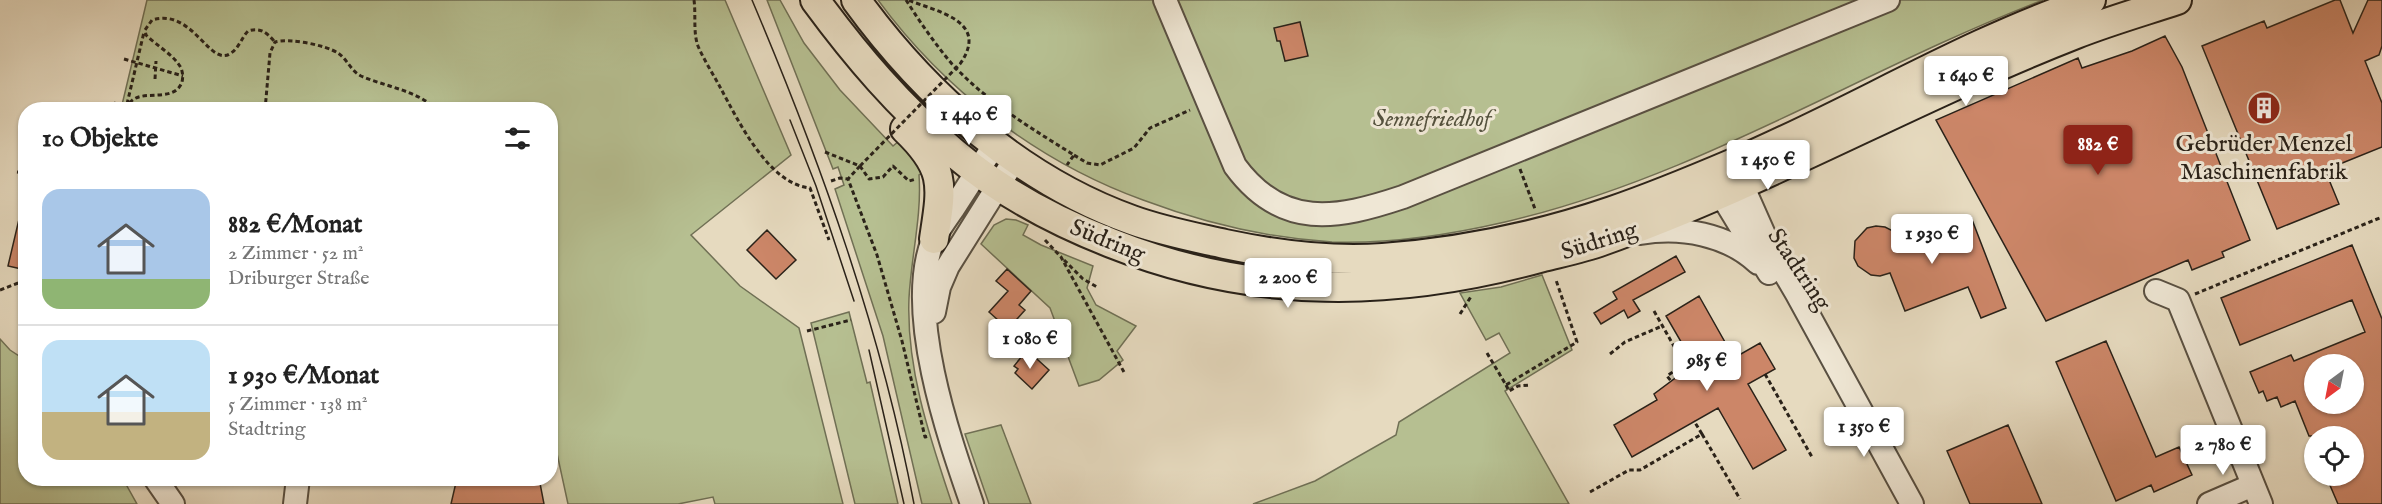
<!DOCTYPE html>
<html lang="de">
<head>
<meta charset="utf-8">
<style>
  body { margin:0; font-family:"IM FELL English",serif; background:#f6f6f6; color:#222; height:100vh; display:flex; flex-direction:column; font-size:22px; white-space:nowrap }
  * { box-sizing:border-box; margin:0 }
  p { font-size:20px; color:#767676 }
  .icon { flex:none; width:33px; height:33px; fill:none; stroke:currentColor; stroke-width:2; stroke-linecap:round; stroke-linejoin:round }
  .map { position:relative; flex:1; overflow:hidden }
  .panel { position:absolute; left:18px; top:102px; width:540px; height:384px; display:flex; flex-direction:column; background:#fff; border-radius:24px; box-shadow:0 2px 4px #0004 }
  .panel>* { flex:none }
  .needle { width:39px; rotate:212deg }
  .fabs { position:absolute; left:2304px; top:354px; display:grid; gap:12px }
  .fabs a { display:grid; place-items:center; width:60px; height:60px; border-radius:50%; background:#fff; box-shadow:0 2px 4px #0004; font-size:30px }
  .price { position:absolute; translate:-50% -51px; padding:0 14px; border-radius:6px; background:#fff; color:#222; font-size:20px; line-height:39px; filter:drop-shadow(0 2px 3px #0008) }
  .price::after { content:''; position:absolute; left:50%; top:36px; width:18px; height:14px; margin-left:-9px; background:inherit; clip-path:polygon(0 0,100% 0,50% 100%) }
  .price.active { background:#8f2418; color:#fff }
  ul { padding:0; list-style:none }
  li { display:flex; align-items:center; gap:18px; height:150px; padding:0 24px }
  li+li { border-top:2px solid #e0e0e0 }
  li span { display:grid; place-items:center; flex:none; width:168px; height:120px; border-radius:18px; color:#555 }
  li>.icon { margin-inline-start:auto }
  span .icon { width:72px; height:72px; fill:#fffc; stroke-width:1 }
  li b { font-size:26px }
  h2 { display:flex; justify-content:space-between; align-items:center; height:72px; padding:0 24px; font-size:26px }
  .map>svg:first-child { display:block }
</style>
</head>
<body>
<div class="map">
<svg width="2382" height="504" viewBox="0 0 2382 504">
  <rect width="100%" height="100%" fill="#e6dabf"/>
  <filter id="stains"><feTurbulence type="fractalNoise" baseFrequency=".00333" numOctaves="4"/><feColorMatrix values="0 0 0 0 .2 0 0 0 0 .09 0 0 0 0 .02 0 0 0 .5 -.17"/></filter>
  <radialGradient id="worn" r=".72"><stop offset=".6" stop-color="#630" stop-opacity="0"/><stop offset="1" stop-color="#630" stop-opacity=".3"/></radialGradient>
  <path fill="#b6bf91" stroke="#707055" stroke-width="1.5" d="M147,0H725L791,155L691,235L740,286L799,328L843,504H715L713,497L678,504H568L551,426L550,110L121,109Z
    M767,0H780L804,43L840,90L893,146L900,140L915,155L923,173L919,175C922,216 911,257 909,298C906,369 930,438 952,504H922L883,336L835,189L844,185L838,167L833,169Z
    M878,0H2043C1861,70 1698,177 1505,222C1449,235 1391,244 1332,242C1267,238 1204,223 1143,200C1038,162 944,90 878,0Z
    M1006,219L1016,220L1028,225L1023,235L1041,245L1093,266L1087,288L1096,305L1136,326L1117,351L1123,360L1099,380L1079,386L1050,308L981,244L994,225Z
    M1542,275L1572,350L1505,391L1569,504H1253L1315,481L1396,435L1399,422L1510,353L1499,333L1486,340L1460,293L1501,287Z
    M849,312L867,383L870,382L898,504H855L811,323Z
    M0,339L10,350L25,360L26,478L123,479L137,504H0Z
    M1001,425L1031,504H989L965,434Z"/>
  <path fill="#cc8668" stroke="#2a2219" stroke-width="1.5" fill-rule="evenodd" d="M2335,0H2340L2353,33L2368,0H2382V46L2379,55L2365,61L2382,103V147L2325,170L2339,204L2277,229L2202,46L2264,21L2267,28Z
    M1300,22L1308,56L1285,61L1280,41H1277L1274,28Z
    M2165,36L2182,67L2250,240L2222,252L2224,257L2192,270L2188,260L2046,321L1936,120L2078,58L2082,68L2132,51Z
    M20,215H26V270L8,266Z
    M1971,217L2006,308L1981,318L1968,287L1905,311L1890,273L1880,276L1871,275L1858,266L1854,258L1855,241L1867,228L1876,226L1885,227L1893,231L1904,242Z
    M767,230L796,260L776,279L747,250Z
    M2352,245L2382,319V504H2338L2326,476H2354V436H2309L2295,401L2281,407L2277,397L2267,401L2263,391L2259,393L2250,372L2291,355L2294,361L2365,332L2352,300L2240,345L2221,298ZM2314,364H2354V404H2314Z
    M1676,256L1685,272L1633,300L1640,311L1628,318L1624,310L1601,324L1594,313L1617,299L1613,292Z
    M1007,269L1031,291L1019,305L1025,310L1008,329L989,312L1008,291L996,281Z
    M1699,296L1734,358L1760,343L1775,369L1748,384L1786,450L1753,469L1718,408L1632,457L1614,425L1657,400L1654,394L1694,364L1666,316Z
    M2106,341L2156,457L2179,447L2192,475L2154,492L2151,485L2116,501L2056,362Z
    M1027,350L1049,370L1032,389L1015,373L1018,369L1014,366Z
    M2008,425L2042,504H1970L1947,451Z
    M457,478H473L500,485L499,478H539L544,504H451Z"/>
  <g fill="none" stroke-linecap="round" stroke-linejoin="round">
    <g stroke="#595042" stroke-width="26">
      <path id="minor" d="M1165,0L1235,166C1282,230 1337,219 1403,197L1888,0
        M1735,169L1770,248L1797,294L1912,504
        M1713,181L1769,273
        M1640,233C1681,226 1727,234 1758,263
        M2156,291L2178,300L2261,504
        M934,312L939,287L948,266L1015,159
        M155,478L173,504
        M295,504L298,478
        M972,504C948,435 905,311 933,240C938,230 946,219 953,209C967,187 981,166 995,144
        M2209,504L2253,485"/>
    </g>
    <g stroke="#2a2219" stroke-width="32">
      <path id="major" d="M815,0C857,57 899,106 953,152C999,191 1055,221 1111,243C1255,300 1395,298 1543,257C1563,252 1583,248 1602,241C1765,183 1915,97 2076,34C2109,21 2144,11 2177,0
        M856,0C925,95 1020,180 1132,220C1162,231 1194,237 1225,244C1277,255 1330,262 1383,258C1460,252 1539,236 1612,211C1653,197 1694,180 1734,163C1854,112 1966,42 2091,0
        M905,129C947,169 942,186 934,239"/>
    </g>
    <path stroke="#2a2219" stroke-width="3" stroke-dasharray="4.5 3" stroke-linecap="butt" d="M694,0C696,14 693,33 698,46C704,60 713,74 720,87C738,120 768,184 810,188L829,240
      M906,0C920,22 935,44 952,64C986,101 1032,129 1074,155L1067,165
      M124,59L183,76
      M155,79L156,61
      M114,103L127,107
      M127,104L144,32
      M127,110C132,83 173,107 182,82C183,78 183,73 181,68C175,56 156,45 146,35L145,30L152,20C193,7 210,69 231,53C239,48 242,37 248,31C261,27 267,33 275,42
      M265,110L270,53L275,42C290,38 325,45 338,53C347,59 351,71 361,76C386,87 417,90 437,110
      M825,152L860,166L869,179L883,177L893,166L909,181L916,179
      M1074,155L1087,163L1100,165L1134,148L1150,128L1190,110
      M860,166L848,179L877,255L902,341L925,437L929,436
      M1520,169L1535,209
      M17,172L26,173
      M831,181L840,178L848,179
      M1045,240L1061,257L1125,374
      M1064,260L1083,279L1097,287
      M0,290L26,280
      M2195,294L2382,217
      M1654,311L1684,364L1667,376L1671,381
      M1460,314L1472,295
      M807,331L851,320
      M1487,353L1506,385L1577,342L1556,280
      M1610,354L1625,342L1662,326
      M1765,374L1812,457
      M1506,385L1509,391L1518,386L1530,385
      M1702,434L1740,499
      M491,478L492,481
      M1590,492L1629,470H1640L1702,434L1694,421"/>
    <use href="#minor" stroke="#efe7d5" stroke-width="22"/>
    <use href="#major" stroke="#e6dabf" stroke-width="28"/>
    <path stroke="#2a2219" stroke-width="1.5" d="M752,0C821,163 881,330 914,504
      M790,120L816,186L854,301
      M869,350L904,504"/>
    <path stroke="#2a2219" stroke-width="3" stroke-dasharray="4.5 3" stroke-linecap="butt" d="M860,166L960,64C990,21 938,12 908,0"/>
  </g>
  <defs>
    <g id="building-disc" transform="scale(1.725)"><circle r="9.5" fill="#8f2418" stroke="#efe7d5"/><path d="M-4-6H4V6H1V3H-1V6H-4ZM-2.5-4.3h1.7v1.8h-1.7ZM.8-4.3h1.7v1.8H.8ZM-2.5-1h1.7V.8h-1.7ZM.8-1h1.7V.8H.8Z" fill="#fff"/></g>
  </defs>
  <g fill-rule="evenodd">
    <use href="#building-disc" x="2264" y="108"/>
  </g>
  <g text-anchor="middle" stroke-width="6" stroke-linejoin="round" paint-order="stroke">
    <g font-size="24" font-style="italic" fill="#54513d" stroke="#efe7d5">
      <text x="1432" y="126">Sennefriedhof</text>
    </g>
    <g font-size="24" fill="#2a2219" stroke="#efe7d5">
      <text x="2264" y="151">Gebrüder Menzel<tspan x="2264" dy="28">Maschinenfabrik</tspan></text>
    </g>
    <g font-size="24" fill="#2a2219" stroke="#efe7d5">
      <text transform="translate(1108 240) rotate(22)" y="8">Südring</text>
      <text transform="translate(1599 240) rotate(-18)" y="8">Südring</text>
      <text transform="translate(1800 269) rotate(56)" y="8">Stadtring</text>
    </g>
  </g>
  <rect width="100%" height="100%" filter="url(#stains)"/>
  <rect width="100%" height="100%" fill="url(#worn)"/>
</svg>
<div class="fabs">
<a><svg class="needle" viewBox="-14 -14 28 28"><path d="M0-13l5 13h-10z" fill="#e53935"/><path d="M0 13l5-13h-10z" fill="#767676"/></svg></a>
<a><svg class="icon" aria-label="locate" viewBox="0 0 24 24"><circle cx="12" cy="12" r="6"/><path d="M12 2v4M12 18v4M2 12h4M18 12h4"/></svg></a>
</div>
<b class="price" style="left:1966px;top:107px">1 640 €</b>
<b class="price" style="left:969px;top:146px">1 440 €</b>
<b class="price active" style="left:2098px;top:176px">882 €</b>
<b class="price" style="left:1768px;top:191px">1 450 €</b>
<b class="price" style="left:1932px;top:265px">1 930 €</b>
<b class="price" style="left:1288px;top:309px">2 200 €</b>
<b class="price" style="left:1030px;top:370px">1 080 €</b>
<b class="price" style="left:1707px;top:392px">985 €</b>
<b class="price" style="left:1864px;top:458px">1 350 €</b>
<b class="price" style="left:2223px;top:476px">2 780 €</b>
<section class="panel">
<h2>10 Objekte<svg class="icon" aria-label="filters" viewBox="0 0 24 24"><path d="M4 7h16M4 17h16"/><circle cx="9" cy="7" r="2"/><circle cx="15" cy="17" r="2"/></svg></h2>
<ul>
<li><span style="background:linear-gradient(#a9c7e8 75%,#8fb573 0)"><svg class="icon" aria-label="home" viewBox="0 0 24 24"><path d="M3 11l9-7 9 7M6 9v11h12V9"/></svg></span><div><b>882 €/Monat</b><p>2 Zimmer · 52 m²</p><p>Driburger Straße</p></div></li>
<li><span style="background:linear-gradient(#bfe0f5 60%,#c2b280 0)"><svg class="icon" aria-label="home" viewBox="0 0 24 24"><path d="M3 11l9-7 9 7M6 9v11h12V9"/></svg></span><div><b>1 930 €/Monat</b><p>5 Zimmer · 138 m²</p><p>Stadtring</p></div></li>
</ul>
</section>
</div>
</body>
</html>
